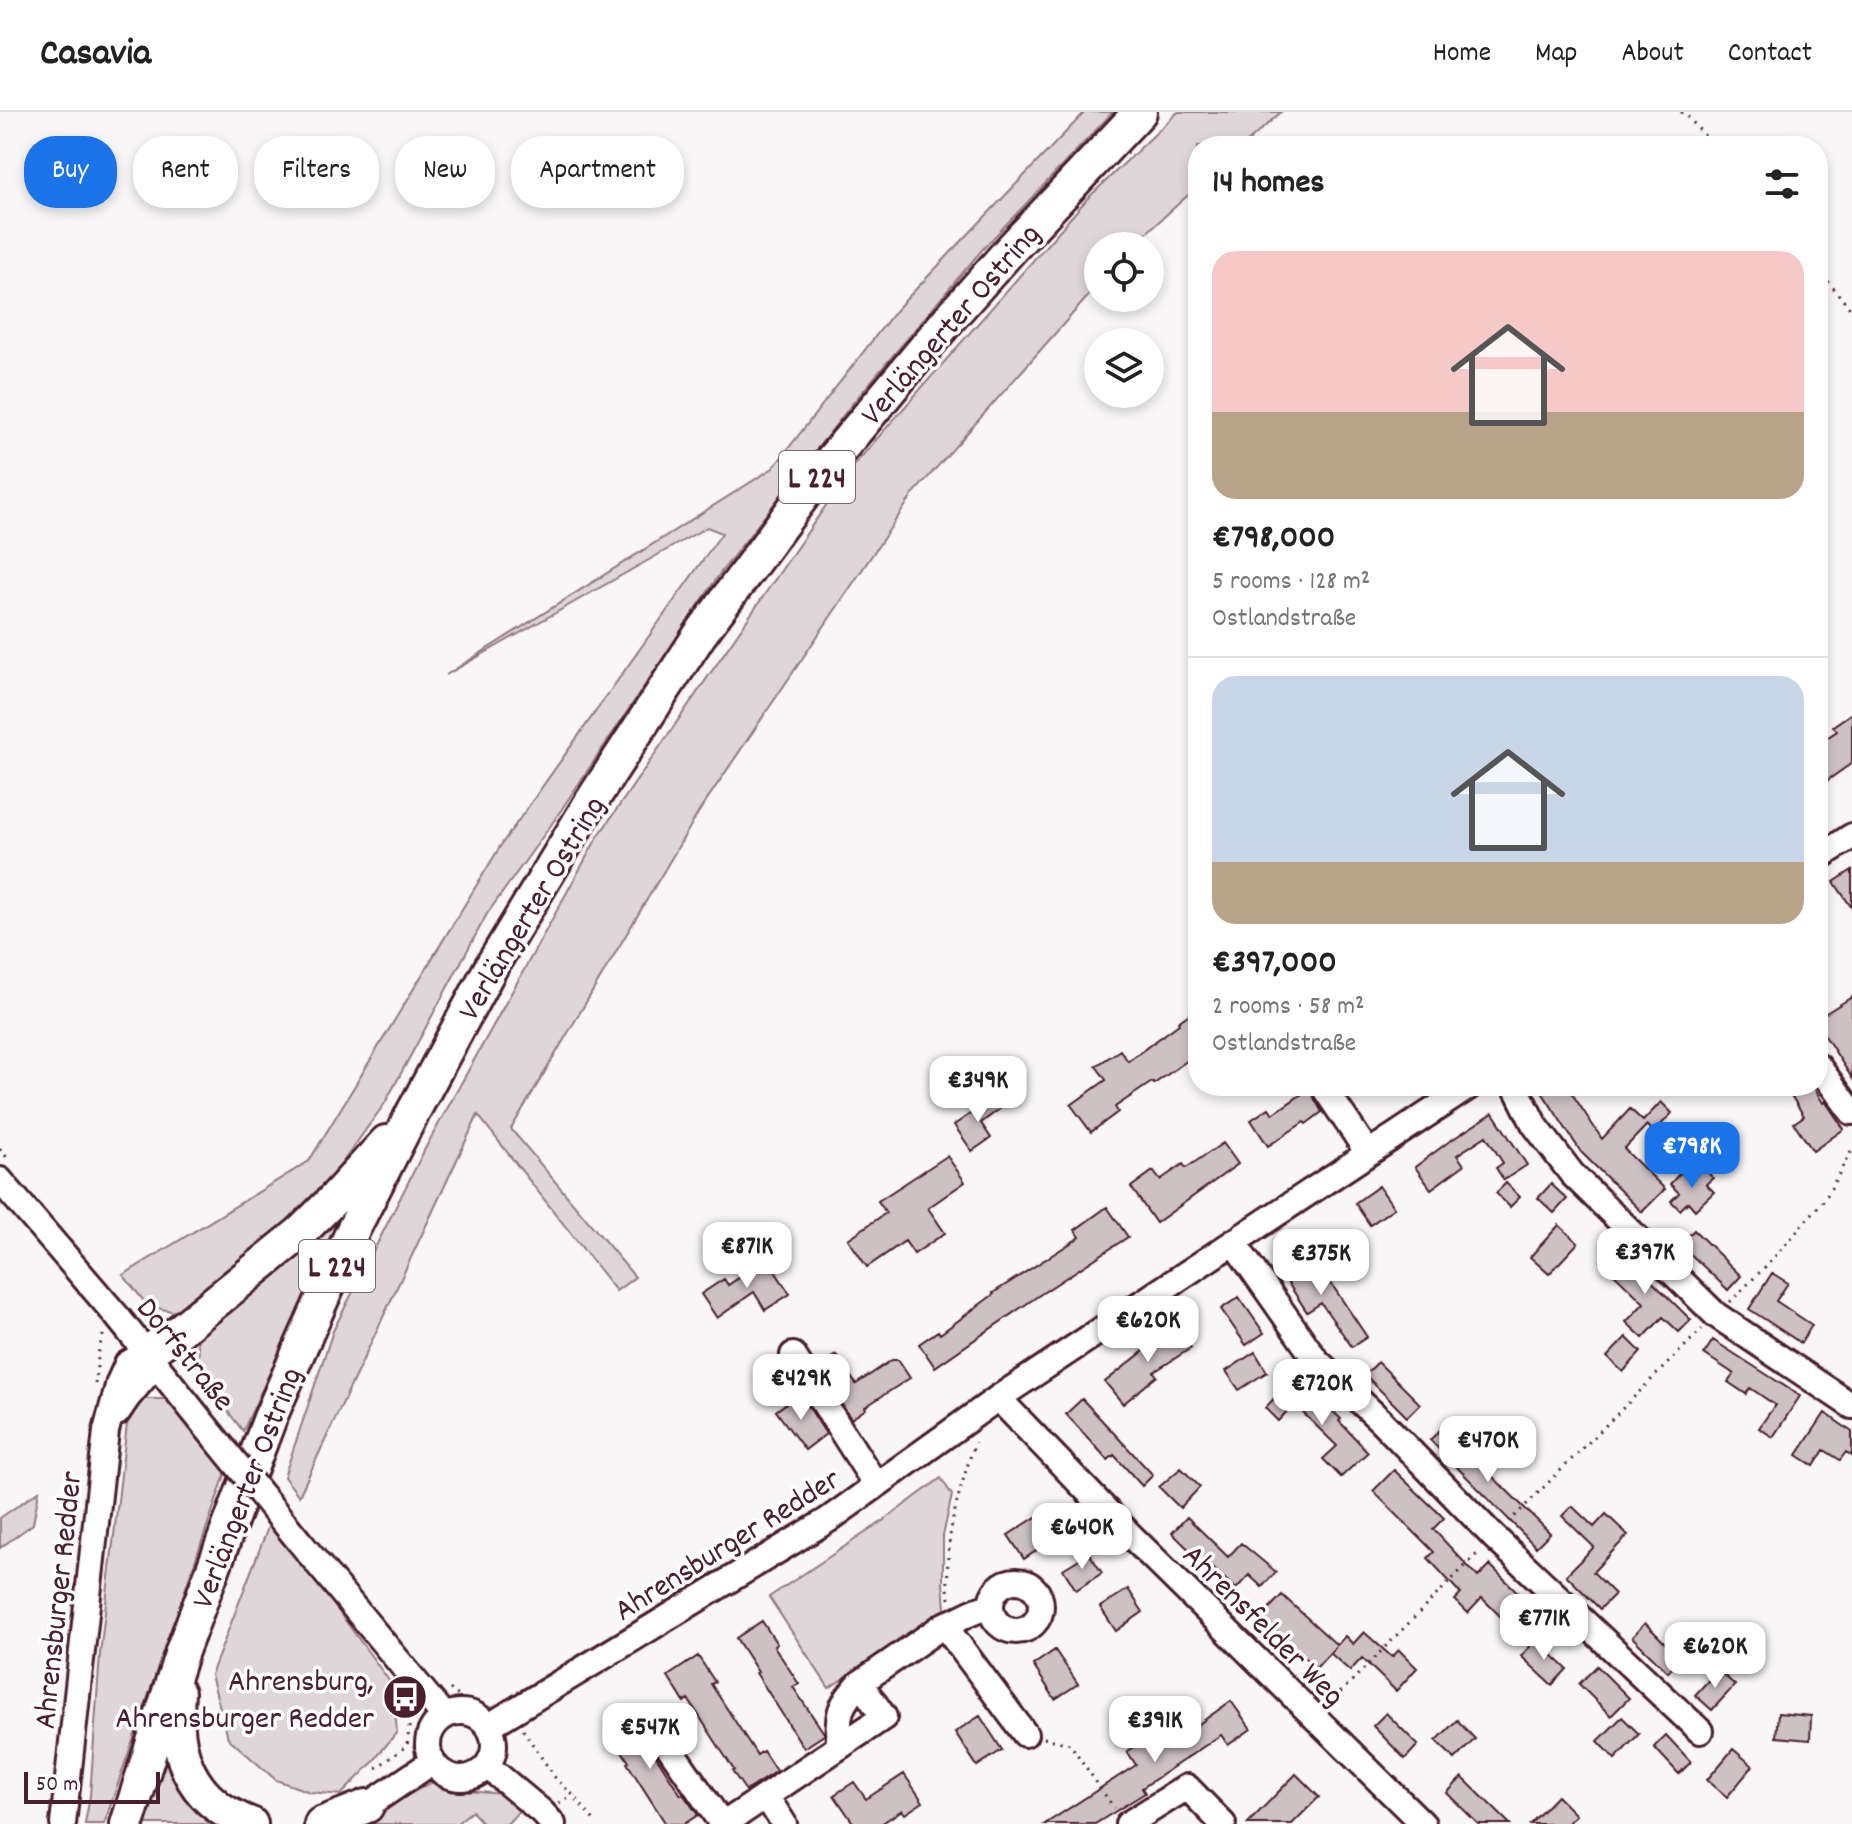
<!DOCTYPE html>
<html lang="en">
<head>
<meta charset="utf-8">
<style>
  body { margin:0; font-family:Dekko,sans-serif; background:#f6f6f6; color:#222; height:100vh; display:flex; flex-direction:column; font-size:30px; white-space:nowrap }
  * { box-sizing:border-box; margin:0 }
  p { font-size:26px; color:#767676 }
  .icon { flex:none; width:44px; height:44px; fill:none; stroke:currentColor; stroke-width:2; stroke-linecap:round; stroke-linejoin:round }
  .map { position:relative; flex:1; overflow:hidden }
  .side { position:absolute; left:1188px; top:24px; width:640px; height:960px; display:flex; flex-direction:column; background:#fff; border-radius:32px; box-shadow:0 4px 12px #0003 }
  .side>* { flex:none }
  .top-card { position:absolute; left:24px; top:24px; width:760px; height:72px; display:flex; gap:16px }
  .buttons { position:absolute; left:1084px; top:120px; display:grid; gap:16px }
  .buttons a { display:grid; place-items:center; width:80px; height:80px; border-radius:50%; background:#fff; box-shadow:0 4px 12px #0003; font-size:40px }
  .scale { position:absolute; left:24px; bottom:20px; width:136px; box-sizing:border-box; padding-left:8px; border:4px solid #4a1f2b; border-top:0; font-size:22px; line-height:28px; white-space:nowrap; color:#4a1f2b; -webkit-text-stroke:6px #fff; paint-order:stroke }
  .price { position:absolute; translate:-50% -68px; padding:0 18px; border-radius:16px; background:#fff; color:#222; font-size:26px; line-height:52px; filter:drop-shadow(0 2px 4px #0008) }
  .price::after { content:''; position:absolute; left:50%; top:48px; width:24px; height:18px; margin-left:-12px; background:inherit; clip-path:polygon(0 0,100% 0,50% 100%) }
  .price.on { background:#1a73e8; color:#fff }
  ul { padding:0; list-style:none }
  li { display:grid; align-content:center; gap:16px; height:424px; padding:0 24px }
  li+li { border-top:2px solid #e0e0e0 }
  li span { display:grid; place-items:center; height:248px; border-radius:24px; color:#555 }
  li>.icon { margin-inline-start:auto }
  span .icon { width:144px; height:144px; fill:#fffc; stroke-width:1 }
  li b { font-size:34px }
  h2 { display:flex; justify-content:space-between; align-items:center; height:96px; padding:0 24px; font-size:34px }
  .pill { padding:0 28px; border-radius:32px; background:#fff; box-shadow:0 4px 12px #0003; font-size:28px; line-height:72px }
  .pill.on { background:#1a73e8; color:#fff }
  header { display:flex; align-items:center; gap:48px; box-sizing:border-box; height:112px; padding:0 40px; background:#fff; border-bottom:2px solid #e0e0e0 }
  header strong { font-size:38px }
  nav { display:flex; gap:44px; margin-inline-start:auto; font-size:28px }
  .map>svg:first-child { display:block }
</style>
</head>
<body>
<header>
<strong>Casavia</strong>
<nav><a>Home</a><a>Map</a><a>About</a><a>Contact</a></nav>
</header>
<div class="map">
<svg width="1852" height="1712" viewBox="0 0 1852 1712">
  <rect width="100%" height="100%" fill="#f8f6f7"/>
  <filter id="ink" filterUnits="userSpaceOnUse"><feTurbulence type="fractalNoise" baseFrequency=".0125" numOctaves="2"/><feDisplacementMap in="SourceGraphic" scale="16" xChannelSelector="R" yChannelSelector="G"/><feConvolveMatrix kernelMatrix="1 2 1 2 8 2 1 2 1" color-interpolation-filters="sRGB"/></filter>
  <g filter="url(#ink)">
    <path fill="#ded6d9" stroke="#947a82" stroke-width="2" d="M1085,0H1113L981,139L853,291L721,460L551,713L487,802L385,991L321,1080L180,1201L148,1194L123,1163L309,1049L501,733L722,421L707,415L446,563L773,356L896,198Z
      M1178,0H1281L1243,34H1198V74L1132,134H1098V173L914,381L700,698L511,1017L635,1165L616,1179L478,1003L299,1384L284,1365L333,1219L427,1033L597,726L853,354L1087,87Z
      M341,1105L243,1319L201,1264L197,1224Z
      M143,1287H169L205,1327L226,1360L104,1712H85L90,1684L100,1542L127,1312Z
      M941,1366L952,1383L943,1424V1471L945,1497L829,1576L769,1485L880,1411Z
      M39,1379L33,1412L0,1436V1406Z
      M269,1413L312,1463L393,1574L397,1620L372,1651L341,1683L310,1680L276,1668L228,1626L211,1563Z
      M170,1608L222,1712H140Z
      M434,1669L466,1679L505,1682L519,1699L507,1712H483L472,1699L456,1712H369L375,1701Z"/>
    <path fill="#cdc1c4" stroke="#4a1f2b" stroke-width="2" d="M1852,601V651L1818,675V632L1837,619L1833,614Z
      M1852,758V796L1834,770Z
      M1852,885V966L1818,913V906Z
      M1198,896V941L1154,972L1152,970L1115,995L1118,1000L1091,1020L1071,993L1106,968L1096,954L1120,938L1128,949L1179,912L1178,910Z
      M1538,974H1567L1602,1027L1630,997L1643,1009L1661,990L1672,1001L1654,1020L1647,1013L1624,1037L1665,1077L1642,1100L1581,1040Z
      M1808,974H1813L1823,991L1825,989L1844,1017L1813,1039L1794,1011L1804,1004L1792,985Z
      M1309,977L1322,1000L1306,1012L1304,1010L1268,1034L1251,1008L1269,996L1273,1002Z
      M998,983L1005,993L981,1011L991,1026L972,1039L954,1013Z
      M1493,1001L1527,1053L1504,1068L1496,1056L1503,1051L1486,1024L1457,1043L1464,1053L1431,1077L1415,1055L1447,1031Z
      M1223,1031L1238,1052L1156,1111L1131,1075L1153,1059L1160,1068L1183,1052L1186,1056Z
      M947,1044L965,1070L928,1096L945,1121L914,1142L905,1129L867,1155L848,1127L886,1101L878,1089Z
      M1703,1056L1713,1066L1706,1072L1714,1080L1695,1098L1688,1090L1680,1098L1671,1089L1679,1081L1670,1072L1681,1060L1690,1069Z
      M1506,1071L1520,1085L1510,1095L1496,1081Z
      M1551,1072L1567,1087L1554,1101L1538,1086Z
      M1379,1074L1394,1096L1370,1113L1355,1091Z
      M1107,1095L1128,1125L1038,1184L935,1255L919,1232L938,1219L940,1222L994,1182L993,1181L1080,1125L1075,1118Z
      M1559,1113L1578,1131L1549,1162L1530,1145Z
      M1694,1118L1741,1164L1728,1178L1680,1132Z
      M1616,1134L1691,1208L1679,1220L1663,1205L1643,1226L1626,1210L1644,1191L1601,1149Z
      M1297,1141L1314,1168L1324,1161L1367,1225L1352,1235L1321,1191L1307,1200L1277,1154Z
      M767,1147L790,1182L765,1198L754,1180L717,1206L701,1182L724,1167L728,1173Z
      M1772,1161L1788,1171L1776,1189L1812,1213L1801,1231L1749,1197Z
      M1239,1185L1264,1221L1246,1233L1221,1197Z
      M1175,1212L1191,1236L1154,1260L1157,1264L1123,1292L1105,1270L1150,1234L1147,1230Z
      M1626,1225L1641,1240L1623,1260L1607,1245Z
      M1713,1228L1800,1284L1773,1325L1759,1316L1775,1293L1750,1276L1746,1282L1728,1270L1734,1262L1704,1242Z
      M1255,1240L1267,1260L1239,1278L1226,1259Z
      M836,1243L856,1272L892,1248H898L910,1266L865,1295L866,1297L851,1307L818,1255Z
      M1378,1250L1420,1292L1407,1305L1365,1263Z
      M1286,1274L1299,1287L1309,1277L1341,1307L1339,1309L1368,1340L1341,1365L1323,1347L1337,1334L1294,1292L1278,1309L1265,1296Z
      M800,1281L826,1322L805,1338L776,1299Z
      M1082,1287L1153,1363L1142,1374L1114,1343L1108,1348L1066,1302Z
      M1825,1301L1852,1320V1344L1846,1340L1840,1348L1824,1338L1814,1354L1797,1343Z
      M1446,1312L1490,1356L1487,1359L1550,1421L1536,1435L1430,1328Z
      M1181,1356L1200,1375L1180,1396L1159,1375Z
      M1394,1358L1444,1406L1433,1417L1478,1465L1490,1453L1539,1501L1518,1522L1482,1486L1468,1501L1455,1488L1461,1482L1428,1446L1434,1440L1373,1379Z
      M1572,1394L1594,1415L1606,1402L1628,1423L1593,1460L1615,1482L1600,1497L1566,1463L1594,1435L1562,1404Z
      M1036,1405L1052,1428L1024,1447L1008,1423Z
      M1187,1405L1228,1445L1241,1431L1276,1460L1262,1475L1249,1463L1236,1477L1208,1452L1206,1454L1172,1421Z
      M1089,1441L1102,1461L1076,1478L1063,1457Z
      M1128,1477L1143,1500L1116,1519L1100,1495Z
      M1282,1483L1337,1533L1316,1556L1261,1505Z
      M762,1509L777,1532L774,1534L799,1572L793,1575L824,1621V1623L804,1636L756,1561L758,1560L736,1526Z
      M1645,1511L1681,1547L1668,1560L1632,1525Z
      M1364,1520L1392,1545L1399,1538L1417,1556L1396,1579L1362,1546L1350,1559L1330,1541L1345,1524L1353,1532Z
      M1536,1528L1567,1557L1552,1573L1521,1544Z
      M1055,1538L1078,1572L1055,1587L1033,1553Z
      M698,1544L715,1570L711,1572L757,1643L763,1639L776,1659L746,1679L732,1659L734,1658L688,1587L684,1590L668,1564Z
      M1597,1554L1629,1586L1611,1604L1579,1572Z
      M1718,1558L1735,1573L1712,1598L1695,1583Z
      M1231,1589L1251,1617L1228,1633L1221,1623L1142,1676L1145,1681L1095,1712H1045L1136,1653L1127,1639L1150,1624L1152,1628L1187,1606L1193,1616Z
      M628,1596L643,1620L641,1621L681,1683L683,1682L698,1703L684,1712H666L627,1651L629,1650L605,1612Z
      M1386,1601L1418,1633L1405,1647L1373,1614Z
      M1778,1601L1811,1604L1810,1628L1776,1625Z
      M980,1604L1002,1638L977,1654L955,1620Z
      M1622,1605L1639,1622L1615,1647L1598,1629Z
      M1457,1608L1475,1627L1455,1647L1436,1629Z
      M1666,1623L1691,1650L1679,1662L1654,1635Z
      M1733,1637L1753,1654L1727,1685L1707,1668Z
      M904,1662L923,1690L905,1702L902,1698L881,1712H854L834,1683L854,1670L866,1687Z
      M1296,1662L1319,1685L1292,1712H1247Z
      M1462,1665L1510,1712H1478L1447,1681Z
      M1557,1684L1576,1703L1567,1712H1530Z"/>
    <g fill="none" stroke-linecap="round" stroke-linejoin="round">
      <g stroke="#4a1f2b" stroke-width="30">
        <path id="minor" d="M1818,746L1852,724
          M1818,954L1852,1000
          M1323,974L1368,1041
          M1515,974L1534,1012L1572,1062L1716,1203L1852,1294
          M0,1068L116,1203L206,1315
          M1234,1131L1316,1248L1380,1308L1494,1425L1700,1619
          M793,1243L876,1373
          M998,1286L1129,1422L1423,1712
          M117,1301L128,1285L155,1253
          M299,1429L444,1604
          M991 1494a25 25 0 1 1 50 0a25 25 0 1 1-50 0Z
          M944,1513L1025,1622
          M428 1633a33 33 0 1 1 66 0a33 33 0 1 1-66 0Z
          M489,1614L828,1408L998,1286L1470,974
          M662,1625L722,1712
          M839,1635C838,1602 837,1596 860,1571
          M487,1654L542,1700L553,1712
          M766,1684L784,1712
          M367,1694L432,1650
          M63,1712L106,1319L119,1270L127,1252L146,1241
          M724,1712L884,1605L860,1571L944,1513C960,1508 975,1496 991,1495
          M1128,1712L1187,1675L1223,1712"/>
      </g>
      <g stroke="#4a1f2b" stroke-width="38">
        <path id="major" d="M146,1241L178,1220L300,1121L331,1090L386,1030
          M178,1581C173,1642 190,1690 251,1712
          M127,1712L182,1539L270,1306L299,1239L352,1120L411,1004L491,855L591,690L699,524L814,369L948,208L1012,136L1140,0
          M321,1712L367,1694"/>
      </g>
      <path stroke="#4a1f2b" stroke-width="3" stroke-dasharray="2 6" stroke-linecap="butt" d="M1681,0L1687,4L1714,34
        M1818,157L1852,199
        M0,1037L10,1049
        M1730,1190L1771,1149L1825,1087L1852,1038
        M95,1272L99,1237L104,1220
        M1509,1410L1702,1217
        M949,1487C943,1426 957,1387 975,1330
        M450,1577C460,1586 469,1591 482,1593
        M1329,1592L1478,1441
        M523,1618L556,1667L573,1683L597,1712
        M1044,1626L1070,1632L1114,1696
        M376,1656L407,1634L411,1600
        M559,1691L573,1683"/>
      <use href="#minor" stroke="#fff" stroke-width="24"/>
      <use href="#major" stroke="#fff" stroke-width="32"/>
      <g stroke="#4a1f2b" stroke-width="30" stroke-linecap="butt">
        <path id="minor-bridge" d="M206,1315L299,1429"/>
      </g>
      <use href="#minor-bridge" stroke="#fff" stroke-width="24"/>
    </g>
  </g>
  <defs>
    <g id="bus-disc" transform="scale(2.3)"><circle r="9.5" fill="#4a1f2b" stroke="#fff"/><path d="M-5-6H5V4H4V6H2V4H-2V6H-4V4H-5ZM-3.5-4V0h7V-4ZM-3.5 1.2v1.5H-2V1.2ZM2 1.2v1.5H3.5V1.2Z" fill="#fff"/></g>
  </defs>
  <g fill-rule="evenodd">
    <use href="#bus-disc" x="405" y="1585"/>
  </g>
  <g text-anchor="middle" stroke-width="7" stroke-linejoin="round" paint-order="stroke">
    <g fill="#fff" stroke="#80626b" stroke-width="2">
      <rect x="779" y="339" width="76" height="52" rx="6"/>
      <rect x="299" y="1128" width="76" height="52" rx="6"/>
    </g>
    <g font-size="30" font-weight="bold" fill="#4a1f2b">
      <text x="817" y="375">L 224</text>
      <text x="337" y="1164">L 224</text>
    </g>
    <g font-size="32" fill="#4a1f2b" stroke="#fff">
      <text transform="translate(949 211) rotate(-49)" y="11">Verlängerter Ostring</text>
      <text transform="translate(530 795) rotate(-59)" y="11">Verlängerter Ostring</text>
      <text transform="translate(187 1241) rotate(51)" y="11">Dorfstraße</text>
      <text transform="translate(245 1375) rotate(-69)" y="11">Verlängerter Ostring</text>
      <text transform="translate(726 1431) rotate(-32)" y="11">Ahrensburger Redder</text>
      <text transform="translate(56 1488) rotate(-84)" y="11">Ahrensburger Redder</text>
      <text transform="translate(1265 1512) rotate(45)" y="11">Ahrensfelder Weg</text>
    </g>
    <g font-size="32" fill="#4a1f2b" stroke="#fff" text-anchor="end">
      <text x="374" y="1578">Ahrensburg,<tspan x="374" dy="37">Ahrensburger Redder</tspan></text>
    </g>
  </g>
</svg>
<div class="buttons">
<a><svg class="icon" aria-label="locate" viewBox="0 0 24 24"><circle cx="12" cy="12" r="6"/><path d="M12 2v4M12 18v4M2 12h4M18 12h4"/></svg></a>
<a><svg class="icon" aria-label="layers" viewBox="0 0 24 24"><path d="M12 4l9 5-9 5-9-5zM3 14l9 5 9-5"/></svg></a>
</div>
<div class="scale">50 m</div>
<b class="price" style="left:978px;top:1012px">€349K</b>
<b class="price on" style="left:1692px;top:1078px">€798K</b>
<b class="price" style="left:747px;top:1178px">€871K</b>
<b class="price" style="left:1645px;top:1184px">€397K</b>
<b class="price" style="left:1321px;top:1185px">€375K</b>
<b class="price" style="left:1148px;top:1252px">€620K</b>
<b class="price" style="left:801px;top:1310px">€429K</b>
<b class="price" style="left:1322px;top:1315px">€720K</b>
<b class="price" style="left:1488px;top:1372px">€470K</b>
<b class="price" style="left:1082px;top:1459px">€640K</b>
<b class="price" style="left:1544px;top:1550px">€771K</b>
<b class="price" style="left:1715px;top:1578px">€620K</b>
<b class="price" style="left:1155px;top:1652px">€391K</b>
<b class="price" style="left:650px;top:1659px">€547K</b>
<div class="top-card">
<a class="pill on">Buy</a>
<a class="pill">Rent</a>
<a class="pill">Filters</a>
<a class="pill">New</a>
<a class="pill">Apartment</a>
</div>
<section class="side">
<h2>14 homes<svg class="icon" aria-label="filters" viewBox="0 0 24 24"><path d="M4 7h16M4 17h16"/><circle cx="9" cy="7" r="2"/><circle cx="15" cy="17" r="2"/></svg></h2>
<ul>
<li><span style="background:linear-gradient(#f6c9c9 65%,#b9a48a 0)"><svg class="icon" aria-label="home" viewBox="0 0 24 24"><path d="M3 11l9-7 9 7M6 9v11h12V9"/></svg></span><div><b>€798,000</b><p>5 rooms · 128 m²</p><p>Ostlandstraße</p></div></li>
<li><span style="background:linear-gradient(#c9d6e8 75%,#b9a48a 0)"><svg class="icon" aria-label="home" viewBox="0 0 24 24"><path d="M3 11l9-7 9 7M6 9v11h12V9"/></svg></span><div><b>€397,000</b><p>2 rooms · 58 m²</p><p>Ostlandstraße</p></div></li>
</ul>
</section>
</div>
</body>
</html>
